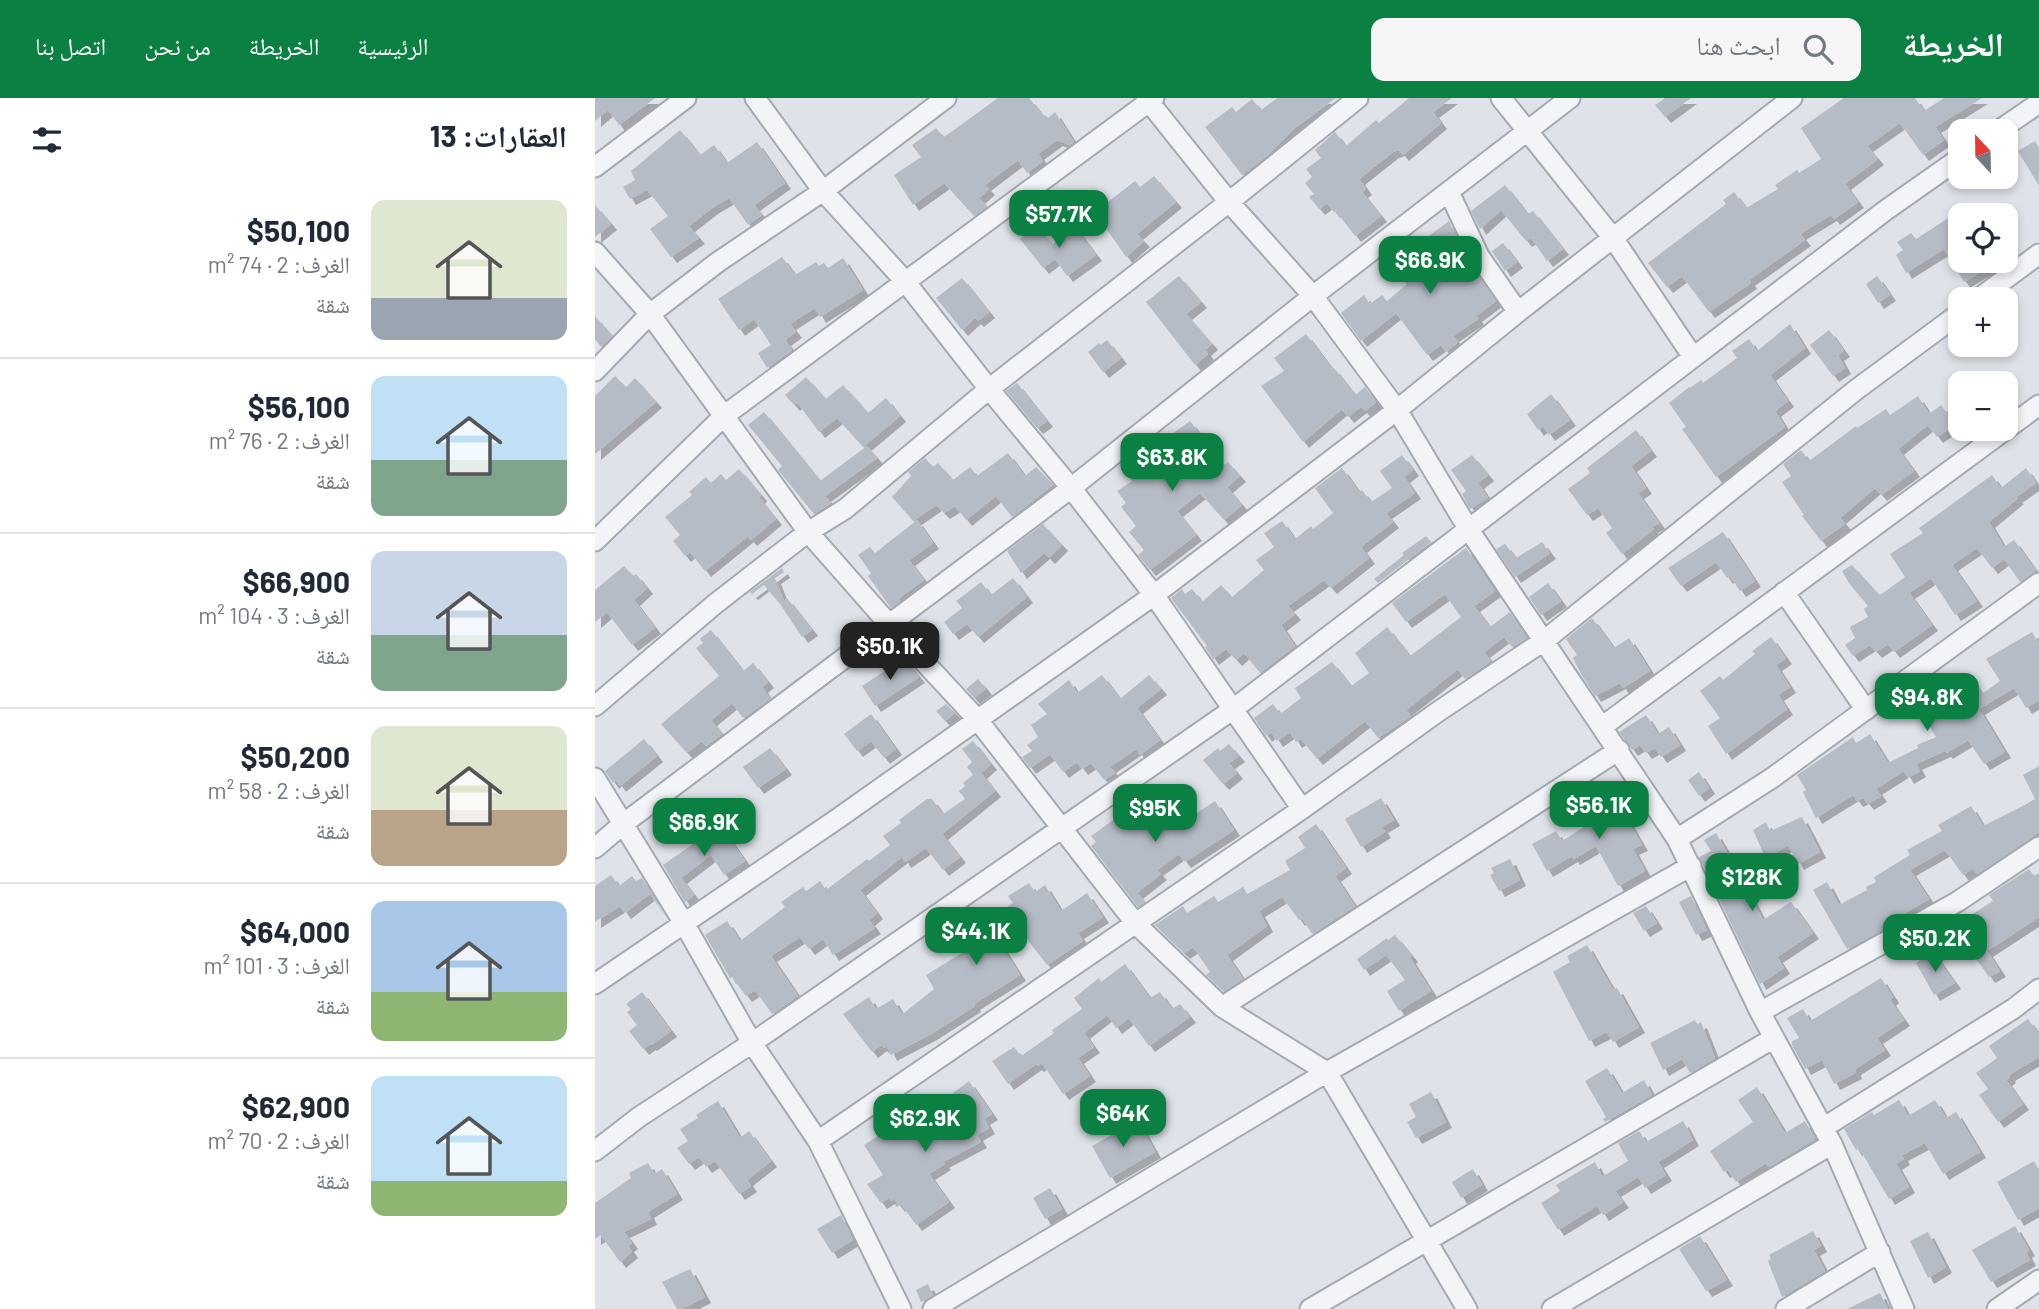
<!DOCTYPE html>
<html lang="ar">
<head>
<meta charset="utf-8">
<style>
  body { margin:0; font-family:Barlow,"Noto Naskh Arabic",sans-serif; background:#f6f6f7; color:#1f2937; direction:rtl; height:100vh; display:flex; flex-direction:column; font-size:26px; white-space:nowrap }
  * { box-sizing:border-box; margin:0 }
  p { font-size:23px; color:#747a83 }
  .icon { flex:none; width:38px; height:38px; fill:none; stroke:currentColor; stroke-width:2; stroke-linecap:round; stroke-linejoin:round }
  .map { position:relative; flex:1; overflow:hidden; direction:ltr }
  .details { display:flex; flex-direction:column; background:#fff; width:595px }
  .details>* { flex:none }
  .needle { width:46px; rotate:338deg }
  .tools { position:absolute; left:1353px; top:21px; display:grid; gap:14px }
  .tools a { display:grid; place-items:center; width:70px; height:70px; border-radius:14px; background:#fff; box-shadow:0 4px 10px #0003; font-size:35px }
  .price { position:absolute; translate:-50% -60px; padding:0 16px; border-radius:14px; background:#0b8043; color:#fff; font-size:23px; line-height:46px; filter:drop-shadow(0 2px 4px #0008) }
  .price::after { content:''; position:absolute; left:50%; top:42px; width:21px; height:16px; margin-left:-10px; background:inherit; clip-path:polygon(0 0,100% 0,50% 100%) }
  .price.current { background:#222; color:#fff }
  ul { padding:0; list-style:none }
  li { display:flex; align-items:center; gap:21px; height:175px; padding:0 28px }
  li+li { border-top:2px solid #e0e1e3 }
  li span { display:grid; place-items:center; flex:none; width:196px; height:140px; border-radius:14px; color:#555 }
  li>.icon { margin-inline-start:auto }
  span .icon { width:84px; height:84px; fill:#fffc; stroke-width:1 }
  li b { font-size:30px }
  h2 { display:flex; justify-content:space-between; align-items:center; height:84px; padding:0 28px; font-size:30px }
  header { display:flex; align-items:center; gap:42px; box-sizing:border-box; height:98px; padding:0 35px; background:#0b8043; color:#fff }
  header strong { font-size:33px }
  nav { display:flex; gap:38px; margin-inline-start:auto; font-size:24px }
  .search { width:490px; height:63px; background:#f6f6f7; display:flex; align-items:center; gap:18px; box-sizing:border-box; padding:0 24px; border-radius:14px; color:#747a83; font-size:26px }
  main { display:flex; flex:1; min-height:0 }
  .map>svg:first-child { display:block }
</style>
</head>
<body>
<header>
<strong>الخريطة</strong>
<div class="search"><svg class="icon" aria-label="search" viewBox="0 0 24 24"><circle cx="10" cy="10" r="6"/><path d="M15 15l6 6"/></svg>ابحث هنا</div>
<nav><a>الرئيسية</a><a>الخريطة</a><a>من نحن</a><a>اتصل بنا</a></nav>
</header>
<main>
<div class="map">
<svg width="1444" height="1211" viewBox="0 0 1444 1211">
  <defs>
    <filter id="shadow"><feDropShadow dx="6" dy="6" stdDeviation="0" flood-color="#0004"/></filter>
  </defs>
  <rect width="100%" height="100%" fill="#dfe3e9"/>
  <path fill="#b6bcc6" filter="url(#shadow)" d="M0,0H60L24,27L13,12L0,23Z
    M403,0H434L448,18L450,17L453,20L460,14L479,44L474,47L462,42L443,56L448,63L432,75L423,62L390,87L394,91L384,100L392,108L379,118L349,85L318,107L299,77L326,59L317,47L341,30L349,39Z
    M682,0H741L701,29L674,56L647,77L610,29L637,9L641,14L657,1L666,12Z
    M814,0H857L838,14L846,25L808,57L804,52L798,54L764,81L771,91L767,94L786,118L760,138L741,113L739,114L732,105L724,111L714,99L719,96L710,85L717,79L711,71L726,60L720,52L740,34L751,48L781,22L784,25Z
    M1070,0H1096L1070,19L1060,7Z
    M1249,0H1320L1329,13L1349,0H1387L1340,29L1349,42L1328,57L1305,25L1272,48L1283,61L1250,86L1263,104L1239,121L1236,117L1205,136L1210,142L1154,182L1156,185L1114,214L1087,178L1072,189L1053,165L1131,106L1128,102L1139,94L1151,110L1183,91L1180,87L1202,72L1204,75L1226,61L1206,30Z
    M85,32L105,57L119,47L132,65L162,44L190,85L159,107L167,117L153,127L134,100L117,110L94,128L104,140L76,159L55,131L73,118L52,92L35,101L28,89L40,82L36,73Z
    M1440,43L1444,50V88L1423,53Z
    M559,78L581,104L542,136L549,143L531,159L500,114L540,83L545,89Z
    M910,87L933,116L938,113L968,151L952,163L936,140L931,143L906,112L885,131L876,113Z
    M0,107L16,126L0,139Z
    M1358,117L1365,127V163H1404L1369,184L1349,151L1311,175L1301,157L1308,152L1302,144L1316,135L1321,141Z
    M854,123L873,163L901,203L881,218L883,221L858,238L863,244L851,254L846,247L832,257L801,215L766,243L746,215L769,197L775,206L787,197L792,203L812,186L808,180L830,164L819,149Z
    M442,128L457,147L480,129L501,157L472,178L460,161L448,170L425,141Z
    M908,145L922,164L910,173L893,147L897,153Z
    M187,159L200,177L221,164L224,168L229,165L233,170L248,160L268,192L225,219L220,210L195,226L201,234L190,242L197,252L172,270L163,255L176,247L159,221L144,232L123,201Z
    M584,178L606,204L591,216L617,246L610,252L613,256L600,267L551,204Z
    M1282,178L1295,197L1283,205L1271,186Z
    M367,180L394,214L383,223L380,220L367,232L341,200Z
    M0,218L17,238L6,249L0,241Z
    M1195,226L1210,250L1175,277L1193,303L1180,313L1190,329L1121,379L1087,331L1091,329L1074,305L1094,289L1095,290L1106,282L1108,285L1142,260L1137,253L1154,241L1162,253Z
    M1234,232L1249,253L1243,257L1250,270L1238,278L1215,247Z
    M711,236L737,271L739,270L760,297L770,289L781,304L770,313L766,309L753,319L747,311L708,344L666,288L689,273L679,260Z
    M512,242L526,260L508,274L493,254L504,245L506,247Z
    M20,278L31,289L40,280L61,304L0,356V298Z
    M211,279L231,301L248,287L273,315L291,300L305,318L268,349L242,320L224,334L202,304L199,307L190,297Z
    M422,285L452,323L442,330L411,293Z
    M956,296L975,322L954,337L948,328L943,332L932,316Z
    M1323,298L1334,316L1346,307L1360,327L1342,339L1333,327L1303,351L1319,373L1286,397L1280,390L1245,420L1250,426L1226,443L1207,418L1209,417L1187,384L1196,378L1188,366L1206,352L1214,363L1261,328L1262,330L1291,311L1295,317Z
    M169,314L225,383L272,348L282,360L230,398L236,405L219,416L183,372L187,368L153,327Z
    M595,323L609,341L596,351L618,376L633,364L645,378L632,389L647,407L629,422L605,395L582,413L601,437L555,472L543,457L549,452L534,434L541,428L526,409L531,405L522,393L537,383L525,368L549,350L552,354Z
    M1041,332L1056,353L1036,368L1051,390L1043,395L1064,425L1057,429L1059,431L1027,456L1011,435L1017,430L1003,410L992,417L973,391L995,375L992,370Z
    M413,355L430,378L441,369L458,387L417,419L401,398L371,422L360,408L349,415L341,407L318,423L297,399L316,378L313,374L330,360L338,369L343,365L358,382L375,369L382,378Z
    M807,357L818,372L809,379L820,395L791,415L798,424L766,449L774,460L736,490L729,482L693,508L700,516L686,527L700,548L665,575L649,555L641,562L631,551L618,561L610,549L612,548L576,500L587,491L590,496L597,491L607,504L626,487L637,499L669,472L661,462L679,449L669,435L687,423L700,441L716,428L718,431L738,415L720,390L747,370L764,394L767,392L776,404L797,390L785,373Z
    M877,357L893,377L883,385L893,400L875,411L867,396L871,393L856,372Z
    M1431,370L1441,385L1421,399L1423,400L1394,424L1409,449L1419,442L1441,473L1425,484L1409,461L1397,470L1382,450L1357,467L1382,503L1360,517L1336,480L1314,495L1337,527L1299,554L1293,546L1281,554L1275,547L1258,558L1250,547L1260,540L1255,529L1273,519L1269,511L1273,508L1254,485L1247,473L1257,467L1284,497L1288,495L1310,479L1295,456L1328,435L1324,430L1397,377L1406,390Z
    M144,371L166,397L164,400L181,421L156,442L153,438L110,473L95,454L90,458L78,443L85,437L70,419L97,397L94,394L111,379L116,385L126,376L131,382Z
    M322,422L338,445L314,462L329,482L303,501L305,503L296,510L273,478L276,475L263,457L275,449L280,455Z
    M448,426L467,447L454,460L449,455L426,475L412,453Z
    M1128,434L1160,483L1145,493L1135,478L1132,480L1121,464L1086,488L1073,470Z
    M831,438L836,444L783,485L779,481L809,457L807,455Z
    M947,444L955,455L920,479L901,451L910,446L921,460Z
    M871,450L900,493L879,508L895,529L915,514L932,540L917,549L909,539L889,554L896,563L870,581L863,571L811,612L816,618L783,640L770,623L722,661L706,641L701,644L695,634L682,643L676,634L671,638L659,620L678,606L685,616L706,600L700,590L737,564L756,588L774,575L760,555L792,529L815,558L866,519L850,496L811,524L797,505Z
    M29,468L38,478L41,476L52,490L39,502L60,530L37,547L12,514L0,524V492Z
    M187,470L189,474L180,480L189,503L192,500L217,532L207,539L185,506L169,487L157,496L155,494Z
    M418,480L432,499L383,539L372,526L358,536L349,524L367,510L361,503L386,484L396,497Z
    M953,485L966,503L946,517L934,499Z
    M997,520L1019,550L1034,540L1055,573L1028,590L1025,585L1000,598L986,576L978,560L982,557L971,541Z
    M116,532L148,573L158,565L173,584L167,589L175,601L148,620L137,605L116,622L127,636L111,648L107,643L92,655L66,626L124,578L101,550L108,545L105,541Z
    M1437,534L1444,546V602L1431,610L1419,590L1384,611L1410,654L1389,666L1373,642L1352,655L1350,653L1321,666L1325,673L1313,680L1309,673L1281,691L1286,698L1273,706L1268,700L1262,703L1258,697L1221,720L1208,694L1211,692L1202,677L1258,639L1261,645L1275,636L1293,665L1323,650L1322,647L1341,639L1325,612L1345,599L1342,593L1372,575L1387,596L1405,583L1391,561Z
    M1176,539L1191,560L1181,567L1195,589L1183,597L1192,611L1131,656L1113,628L1125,620L1105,593L1125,578L1128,582L1160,556L1157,553Z
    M309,560L324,579L280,608L267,588Z
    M507,577L525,601L554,577L566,591L542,610L565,642L545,657L541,651L515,669L520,675L509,682L496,665L487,671L482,664L468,674L455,656L435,670L427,659L437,653L432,647L443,639L436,627L452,616L443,606L474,582L482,595Z
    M383,581L391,591L379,600L371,591Z
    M351,606L360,615L350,623L341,613Z
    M276,616L301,651L289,660L276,643L262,653L249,636Z
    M1051,617L1063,636L1074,629L1085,647L1066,659L1060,650L1051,655L1045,647L1037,652L1024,634Z
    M49,641L62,658L25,688L21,682L18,685L10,673Z
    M378,643L396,666L386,675L400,693L347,736L365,759L348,772L331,750L310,764L307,759L265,792L282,815L274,822L280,830L238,857L228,841L214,851L205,839L176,858L203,898L177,916L160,892L151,898L137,879L135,880L110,837L132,823L145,843L190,809L186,804L208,789L211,793L225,783L231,792L272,761L274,763L295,747L288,738L306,725L304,722L332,701H337L348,716L370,701L364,693L370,688L368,685L378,677L372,669L377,664L367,651Z
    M634,646L644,658L634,665L642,675L628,686L608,662L623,650L625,653Z
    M175,650L191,671L163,690L148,669Z
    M1444,668V734L1382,776L1378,770L1368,777L1350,752L1315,772L1334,801L1293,825L1295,828L1252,851L1218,792L1232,784L1244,807L1272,792L1271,789L1281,784L1279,779L1315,757L1312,752L1347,733L1343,727L1376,708L1388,728L1426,709L1440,701L1428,677Z
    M1104,674L1114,690L1104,698L1093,682Z
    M1028,696L1038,715L1031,719L1047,747L1038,751L1050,773L1023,788L1001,748L979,761L977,758L952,773L937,746L961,733L967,743L992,727L989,721L997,717L993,709L1016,697L1018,701Z
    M786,700L799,722L787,729L790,734L766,749L750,721Z
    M620,703L639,732L590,764L584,756L562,772L566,776L542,795L550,804L543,809L496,748L501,744L496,738L524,718L526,721L541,709L547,717L560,708L572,726L575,724L579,730Z
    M1207,719L1225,754L1203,766L1193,747L1171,761L1158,732L1171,724L1175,733Z
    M721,726L751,770L740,778L760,808L717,836L707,820L704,822L687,799L664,813L672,828L632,857L648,881L629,893L611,877L615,874L598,849L589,855L560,827L588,808L592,815L619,798L623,804L648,789L652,796L695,772L690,763L710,750L703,739Z
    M125,727L150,763L129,777L116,757L86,780L99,797L90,804L68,767Z
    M1121,735L1141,770L1153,763L1164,782L1151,790L1168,822L1196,804L1218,835L1182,859L1189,870L1165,886L1104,759L1116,753L1109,742Z
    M915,761L925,782L904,793L895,777L899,775L896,770Z
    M1434,771L1439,778L1444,775V819L1392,853L1405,873L1394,879L1375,852L1384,846L1379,839L1384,835L1373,819L1398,803L1394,797Z
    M16,777L24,788L37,778L41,783L47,780L71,819L55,796L30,815L25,808L0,824V788Z
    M434,785L440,794L450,787L466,813L492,795L508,819L483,835L488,843L452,867L421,827L402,841L425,877L379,906L380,908L336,936L296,957L292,948L289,950L286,947L277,954L248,916L274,899L281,911L298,901L306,915H309L339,891L331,877L367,855L350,831L378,814L387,829L414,811L412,809L418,805L413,798Z
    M1096,798L1112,832L1101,837L1084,804Z
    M1051,808L1062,825L1049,833L1038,815Z
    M800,837L817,858L815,860L836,893L804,913L792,893L810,882L791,857L769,872L762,861L792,840L793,842Z
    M992,847L1018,892L1022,890L1044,929L1018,944L1012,934L994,943L958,874L975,864L972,858Z
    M1338,854L1360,885L1339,897L1321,865Z
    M530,866L555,900L565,894L577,911L585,906L595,919L554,948L534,920L521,930L512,917L489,935L499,949L483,960L495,978L468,996L447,965L443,968L441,966L413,986L397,963L419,949L426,958L459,935L457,932L487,911L479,900L504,880L506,884Z
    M1286,880L1298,899L1295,902L1309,922L1282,940L1290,952L1260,971L1261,975L1239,986L1227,962L1210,971L1197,947V943L1204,940L1192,920L1208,911L1215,923Z
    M47,894L76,933L56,947L55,946L48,951L34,933L42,927L32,914L36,911L31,906Z
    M1433,921L1444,936V959L1414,977L1415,979L1411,982L1428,1006L1403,1024L1384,997L1393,991L1381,975L1402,960L1394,948Z
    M1100,922L1102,926L1106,924L1120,960L1095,975L1087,961L1068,972L1055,945Z
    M1012,970L1027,995L1049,982L1057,997L1010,1024L1008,1021L1011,1019L990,983Z
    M374,983L397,1016L389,1021L394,1030L382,1037L386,1044L348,1064L350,1066L334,1076L354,1104L321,1127L306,1106L304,1108L298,1100L296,1103L294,1100L286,1105L272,1086L288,1077L269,1047L310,1020L312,1023L323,1016L330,1027L366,1006L358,995Z
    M1162,989L1190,1035L1210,1023L1220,1041L1174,1069L1171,1065L1141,1084L1133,1072L1129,1074L1115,1053L1158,1024L1143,1002Z
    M836,994L851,1024L821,1040L812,1024L821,1019L814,1006Z
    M1304,1002L1313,1018L1340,1002L1351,1020L1361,1014L1385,1054L1348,1076L1330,1045L1307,1057L1309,1061L1301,1066L1314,1089L1294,1101L1264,1050L1261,1052L1249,1031L1277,1014L1279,1017Z
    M123,1003L145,1040L154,1033L176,1063L152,1082L156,1088L144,1096L120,1063L111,1069L104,1059L94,1066L82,1050L93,1043L85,1031L103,1020L101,1017Z
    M1088,1023L1098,1042L1063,1064L1071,1077L1050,1090L1043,1079L1020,1093L1028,1104L1008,1117L1002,1108L963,1132L946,1105L965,1093L961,1087L1000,1064L1007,1078L1010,1077L1033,1063L1023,1045L1044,1033L1051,1044Z
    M538,1025L545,1027L560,1054L515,1080L497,1048Z
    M1439,1063L1444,1072V1110L1423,1122L1402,1084Z
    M53,1065L59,1076L67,1071L82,1096L53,1114L56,1121L29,1134L37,1145L33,1148L37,1154L25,1164L6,1137L0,1141V1105L36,1080L34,1075Z
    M878,1071L887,1087L866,1100L857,1084Z
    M455,1090L467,1111L450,1121L438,1100Z
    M246,1117L258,1142L237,1155L222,1131Z
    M1420,1128L1434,1152L1431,1154L1435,1162L1396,1184L1377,1152Z
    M1218,1133L1226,1148L1219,1152L1230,1173L1187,1199L1173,1163L1176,1161L1174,1157Z
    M1333,1134L1351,1169L1333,1180L1315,1143Z
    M1105,1138L1132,1182L1111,1193L1084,1151Z
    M95,1171L110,1199L87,1211H82L67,1184Z
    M333,1186L338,1197L326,1204L321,1192Z
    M1285,1195L1293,1211H1252Z"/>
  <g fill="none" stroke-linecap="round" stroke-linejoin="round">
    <g stroke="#a4aab3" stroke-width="23">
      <path id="street" d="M160,0L228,93L309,182L394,291L476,390L559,497L707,711
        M551,0L634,104L718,198L802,312L874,432L1082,741L1165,914L1237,1046L1309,1211
        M906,0L1018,140L1098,259
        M1403,33L1444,5
        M0,69L91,0
        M854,94L884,158L923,214
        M0,154L55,216L213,434L293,525L382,621L541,826L627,909L732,974L872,1211
        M1383,201L1444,156
        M0,273L55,216L123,164L228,93L351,0
        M0,443L130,317L559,0
        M1189,494L1271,612
        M0,608L120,506L213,434L250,411L394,291L634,104L763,0
        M1008,628L1444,307
        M0,680L90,827L157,945L223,1043L306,1211
        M1082,741L1177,680L1444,485
        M0,750L28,726L476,390L718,198L975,0
        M0,886L245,719L559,497L802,312L923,214L1197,0
        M627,909L1024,652
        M1165,914L1362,804L1444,749
        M1228,1030L1418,911L1444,891
        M223,1043L707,711L844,613L950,542L1262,291L1365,215
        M0,1053L44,1019L157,945L637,612L1291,112L1365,60
        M338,1211L732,974L1096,768
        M715,1211L1179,940
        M957,1211L1237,1046
        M1191,1211L1285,1154
        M1402,1211L1444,1182"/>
    </g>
    <use href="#street" stroke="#f2f4f7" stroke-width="19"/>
  </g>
</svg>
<div class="tools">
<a><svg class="needle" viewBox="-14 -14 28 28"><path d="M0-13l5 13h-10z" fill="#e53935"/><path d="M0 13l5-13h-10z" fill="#747a83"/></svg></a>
<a><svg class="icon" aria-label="locate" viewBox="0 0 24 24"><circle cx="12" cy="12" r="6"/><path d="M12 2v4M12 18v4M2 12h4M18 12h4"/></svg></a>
<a>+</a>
<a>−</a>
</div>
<b class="price" style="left:464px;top:152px">$57.7K</b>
<b class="price" style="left:835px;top:198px">$66.9K</b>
<b class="price" style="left:577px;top:395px">$63.8K</b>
<b class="price current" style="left:295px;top:584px">$50.1K</b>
<b class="price" style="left:1332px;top:635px">$94.8K</b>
<b class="price" style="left:1004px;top:743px">$56.1K</b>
<b class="price" style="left:560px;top:746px">$95K</b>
<b class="price" style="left:109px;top:760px">$66.9K</b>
<b class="price" style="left:1157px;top:815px">$128K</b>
<b class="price" style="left:381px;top:869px">$44.1K</b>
<b class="price" style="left:1340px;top:876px">$50.2K</b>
<b class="price" style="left:528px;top:1051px">$64K</b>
<b class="price" style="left:330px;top:1056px">$62.9K</b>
</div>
<section class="details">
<h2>العقارات: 13<svg class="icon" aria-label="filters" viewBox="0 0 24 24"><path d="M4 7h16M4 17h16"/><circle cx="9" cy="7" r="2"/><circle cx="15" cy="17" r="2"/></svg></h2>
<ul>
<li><span style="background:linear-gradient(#dfe7d0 70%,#9aa5b1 0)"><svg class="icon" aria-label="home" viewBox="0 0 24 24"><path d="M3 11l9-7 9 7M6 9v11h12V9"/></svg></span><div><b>$50,100</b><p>الغرف: 2 · 74 m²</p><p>شقة</p></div></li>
<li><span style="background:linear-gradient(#bfe0f5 60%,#7fa58c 0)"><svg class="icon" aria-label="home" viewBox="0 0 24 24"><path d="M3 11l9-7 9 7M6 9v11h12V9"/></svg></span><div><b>$56,100</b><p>الغرف: 2 · 76 m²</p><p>شقة</p></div></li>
<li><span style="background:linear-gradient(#c9d6e8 60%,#7fa58c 0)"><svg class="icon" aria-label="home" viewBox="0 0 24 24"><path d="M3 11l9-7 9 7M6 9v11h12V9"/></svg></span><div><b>$66,900</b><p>الغرف: 3 · 104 m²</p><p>شقة</p></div></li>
<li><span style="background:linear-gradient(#dfe7d0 60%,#b9a48a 0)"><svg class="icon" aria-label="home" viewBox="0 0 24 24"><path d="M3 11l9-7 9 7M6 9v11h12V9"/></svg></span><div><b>$50,200</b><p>الغرف: 2 · 58 m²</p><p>شقة</p></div></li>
<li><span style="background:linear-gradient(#a9c7e8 65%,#8fb573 0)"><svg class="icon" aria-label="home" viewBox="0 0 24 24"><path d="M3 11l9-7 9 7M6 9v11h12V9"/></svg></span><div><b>$64,000</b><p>الغرف: 3 · 101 m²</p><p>شقة</p></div></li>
<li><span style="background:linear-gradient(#bfe0f5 75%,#8fb573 0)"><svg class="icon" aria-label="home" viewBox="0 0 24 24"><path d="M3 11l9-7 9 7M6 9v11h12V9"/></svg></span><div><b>$62,900</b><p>الغرف: 2 · 70 m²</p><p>شقة</p></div></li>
</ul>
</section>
</main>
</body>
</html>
